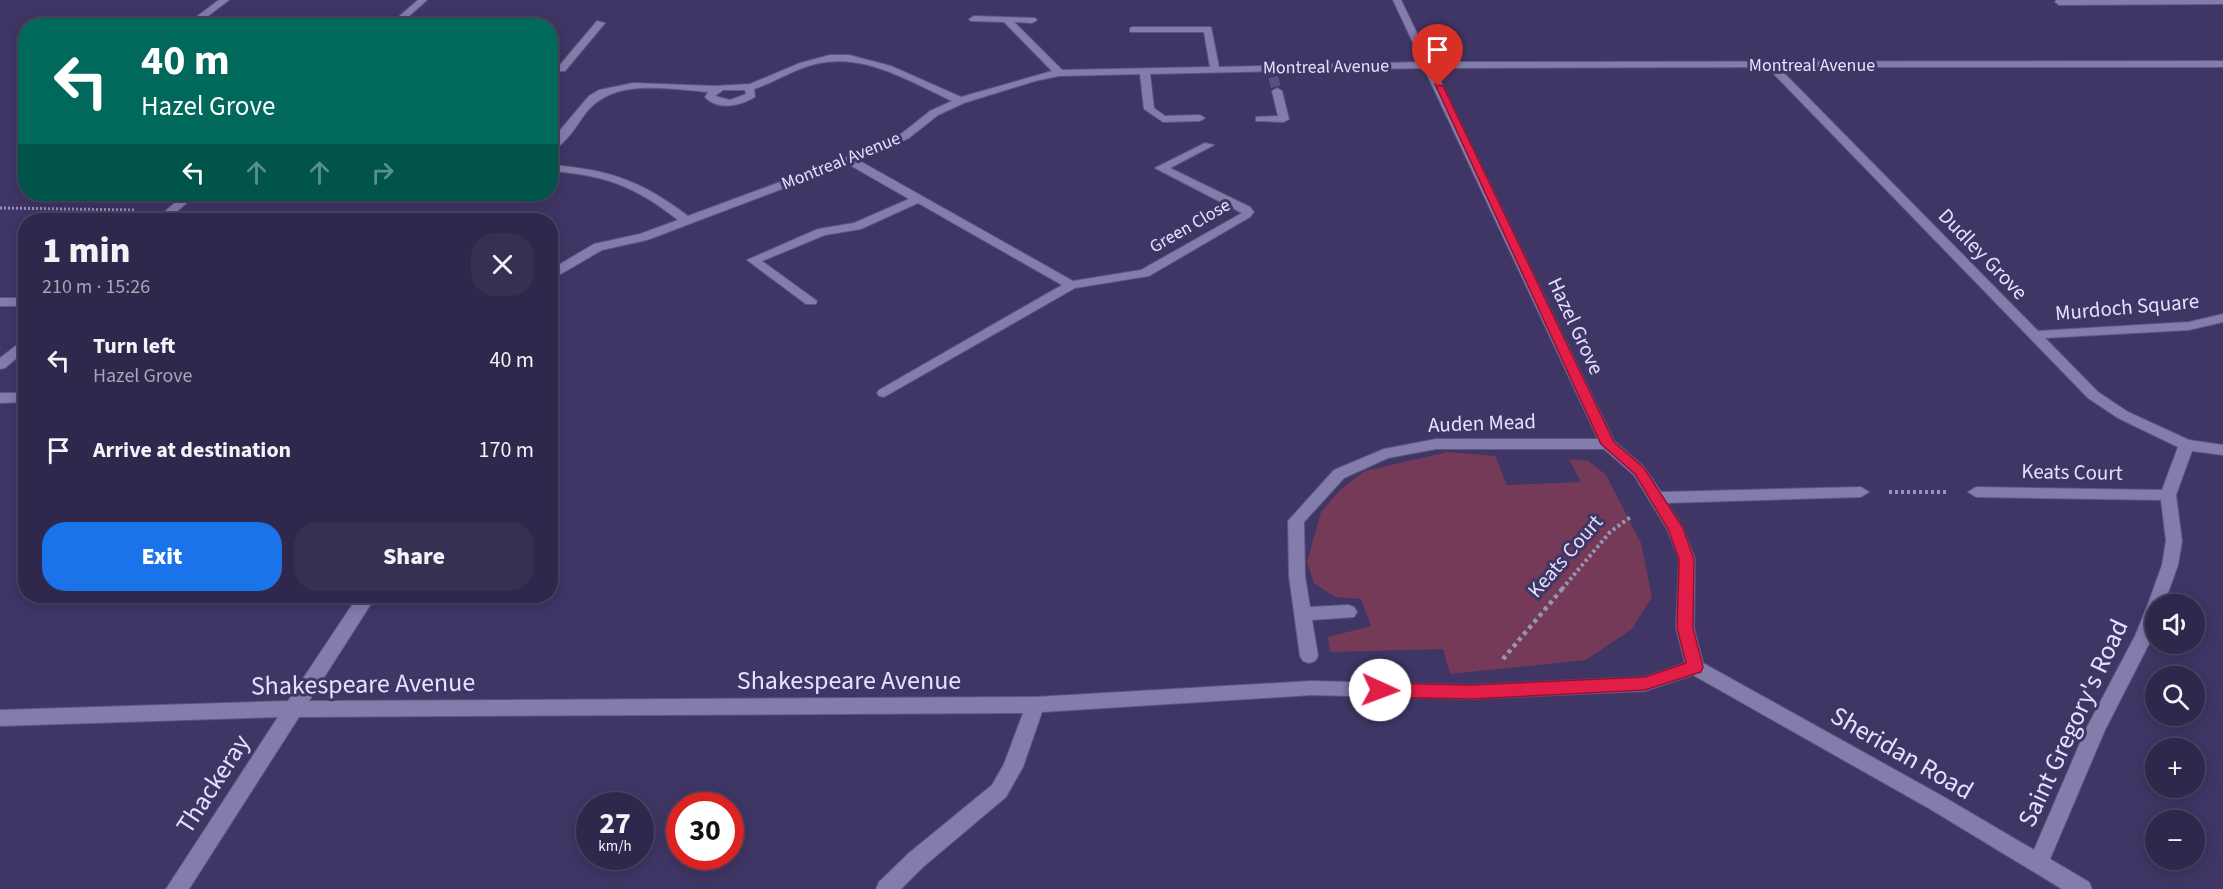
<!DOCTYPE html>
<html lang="en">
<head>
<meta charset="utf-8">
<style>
  :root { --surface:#2f284c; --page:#373053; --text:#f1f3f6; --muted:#a7a6b5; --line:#4a4464; --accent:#1a73e8 }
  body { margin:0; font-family:"Source Sans 3",sans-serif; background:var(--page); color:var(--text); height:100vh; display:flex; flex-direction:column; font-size:22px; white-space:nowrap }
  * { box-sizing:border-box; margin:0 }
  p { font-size:20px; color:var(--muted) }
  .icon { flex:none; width:33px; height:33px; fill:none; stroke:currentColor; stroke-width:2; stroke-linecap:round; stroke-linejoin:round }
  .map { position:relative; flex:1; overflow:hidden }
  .panel { position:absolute; left:18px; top:213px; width:540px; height:390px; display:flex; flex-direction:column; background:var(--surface); border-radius:24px; box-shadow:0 3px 15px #0003,0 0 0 2px var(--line) }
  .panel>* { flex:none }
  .hud { position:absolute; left:18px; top:18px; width:540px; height:183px; border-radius:24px; box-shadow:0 3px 15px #0003,0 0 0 2px var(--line); background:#00695c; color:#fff; overflow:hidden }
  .buttons { position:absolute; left:2145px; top:594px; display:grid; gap:12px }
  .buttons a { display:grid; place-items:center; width:60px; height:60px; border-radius:50%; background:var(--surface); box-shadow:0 3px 15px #0003,0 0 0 2px var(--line); font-size:30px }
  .speed { position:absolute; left:576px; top:792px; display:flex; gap:12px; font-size:30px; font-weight:700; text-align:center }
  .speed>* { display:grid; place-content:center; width:78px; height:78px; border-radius:50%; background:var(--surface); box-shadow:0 3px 15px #0003,0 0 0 2px var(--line); line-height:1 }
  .speed small { font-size:15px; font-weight:400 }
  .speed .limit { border:9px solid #d22; background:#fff; color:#111 }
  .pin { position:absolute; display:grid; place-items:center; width:51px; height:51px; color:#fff; margin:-62px -26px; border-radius:50% 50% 50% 0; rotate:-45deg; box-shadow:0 0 6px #0007 }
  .pin .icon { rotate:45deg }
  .me { position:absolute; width:66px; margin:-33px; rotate:92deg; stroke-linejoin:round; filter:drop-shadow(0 0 4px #0008) }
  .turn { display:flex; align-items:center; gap:21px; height:126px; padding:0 24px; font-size:27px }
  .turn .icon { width:78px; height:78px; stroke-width:2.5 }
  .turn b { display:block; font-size:42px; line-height:51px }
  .lanes { display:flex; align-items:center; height:57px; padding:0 24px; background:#0003; justify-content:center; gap:30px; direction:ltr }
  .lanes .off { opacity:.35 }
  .round { display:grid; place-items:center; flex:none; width:63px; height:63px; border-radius:24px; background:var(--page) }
  .headline { display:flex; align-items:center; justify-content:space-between; height:102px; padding:0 24px }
  h1 { font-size:36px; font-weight:800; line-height:45px }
  .cta { display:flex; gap:12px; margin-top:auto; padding:12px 24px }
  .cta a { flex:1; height:69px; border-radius:24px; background:var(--accent); color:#fff; font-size:24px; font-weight:800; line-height:69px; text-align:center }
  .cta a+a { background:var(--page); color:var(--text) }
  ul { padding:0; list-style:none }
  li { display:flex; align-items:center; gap:18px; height:90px; padding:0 24px }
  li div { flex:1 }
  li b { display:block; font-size:22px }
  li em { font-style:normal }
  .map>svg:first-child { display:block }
  .green { fill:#743a57 }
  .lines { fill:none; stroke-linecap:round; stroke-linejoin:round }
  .minor-tunnel { stroke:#58507c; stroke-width:10; stroke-dasharray:10 5; stroke-linecap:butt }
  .minor-casing { stroke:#5d5581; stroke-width:2 }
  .path-far2 { stroke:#9893b8; stroke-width:3; stroke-dasharray:2 2; stroke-linecap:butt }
  .path-far1 { stroke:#9893b8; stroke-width:4; stroke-dasharray:3 3; stroke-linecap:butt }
  .path { stroke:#9893b8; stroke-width:4.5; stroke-dasharray:4 4; stroke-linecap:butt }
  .minor { fill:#837dac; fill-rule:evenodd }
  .route { fill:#e11d48; stroke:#92132f; stroke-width:1.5 }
  .labels { text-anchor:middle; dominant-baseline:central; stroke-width:6; stroke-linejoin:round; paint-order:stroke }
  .far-street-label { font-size:18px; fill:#e4e1ff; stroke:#3f3665 }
  .street-label { font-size:21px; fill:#e4e1ff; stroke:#3f3665 }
  .near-street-label { font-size:26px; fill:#e4e1ff; stroke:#3f3665 }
</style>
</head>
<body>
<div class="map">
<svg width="2223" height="889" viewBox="0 0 2223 889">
  <rect width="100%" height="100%" fill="#3f3665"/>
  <path class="green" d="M 1448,452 L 1495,456 L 1507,485 L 1581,482 L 1569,459 L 1588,461 L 1606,475 L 1641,543 L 1652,597 L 1632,629 L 1586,660 L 1450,674 L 1443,649 L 1330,652 L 1328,637 L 1371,626 L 1361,599 L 1335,597 L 1314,583 L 1307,562 L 1321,512 L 1340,490 L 1365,471 Z"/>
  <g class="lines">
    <path class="minor-tunnel" d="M 1273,77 L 1277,91"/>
    <defs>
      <g id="minor">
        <path d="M 219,0 L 229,0 L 195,26 L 184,26 Z"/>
        <path d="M 418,0 L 427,0 L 398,26 L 388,26 Z"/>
        <path d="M 1393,0 L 1401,0 L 1431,62 L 2223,61 L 2223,67 L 1778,67 L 2038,331 L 2189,322 L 2223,314 L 2223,322 L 2189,330 L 2045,338 L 2098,392 L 2128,412 L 2189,440 L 2223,445 L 2223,455 L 2192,451 L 2176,495 L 2182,541 L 2178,565 L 2164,604 L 2156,604 L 2156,629 L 2153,636 L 2105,730 L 2050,859 L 2089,882 L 2092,889 L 2062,889 L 1930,809 L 1693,675 L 1645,691 L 1471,699 L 1312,695 L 1042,712 L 1023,767 L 1006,797 L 923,867 L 901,889 L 876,889 L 879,882 L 909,853 L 992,785 L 1004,764 L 1023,713 L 299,717 L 189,889 L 166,889 L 278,717 L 0,726 L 0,710 L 288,701 L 358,596 L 376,596 L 309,701 L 1035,697 L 1312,681 L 1471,685 L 1645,677 L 1685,663 L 1676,628 L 1679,559 L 1667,529 L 1634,475 L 1604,449 L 1436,449 L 1388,458 L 1344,478 L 1304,522 L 1305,576 L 1310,607 L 1348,605 L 1354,607 L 1357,612 L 1354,617 L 1312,620 L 1318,656 L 1315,661 L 1309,663 L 1303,661 L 1300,656 L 1289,576 L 1288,521 L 1334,470 L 1384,449 L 1436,439 L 1598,439 L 1424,68 L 1150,74 L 1154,108 L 1165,116 L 1200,115 L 1205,118 L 1200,121 L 1163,122 L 1144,109 L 1140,74 L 1059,76 L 1035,81 L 964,103 L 938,115 L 909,138 L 858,160 L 1073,281 L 1141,270 L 1242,213 L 1155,168 L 1205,143 L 1214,145 L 1170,168 L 1250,207 L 1254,212 L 1250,217 L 1149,276 L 1075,288 L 884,397 L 879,396 L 877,393 L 879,390 L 1062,285 L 918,203 L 861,229 L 825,235 L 762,261 L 817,301 L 816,304 L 806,304 L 747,260 L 818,229 L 854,223 L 909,199 L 848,164 L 647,240 L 602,250 L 559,275 L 554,286 L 550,287 L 550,270 L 594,244 L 640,234 L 678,220 C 635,186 605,175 550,171 L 550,165 C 608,169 642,181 688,216 L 845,158 L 901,134 L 930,111 L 952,101 C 909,81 864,52 815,64 C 794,69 775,82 754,89 L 755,97 C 740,106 718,111 705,97 L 708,92 C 667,89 613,77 585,114 C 576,126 566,145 550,151 L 550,142 L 589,96 L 599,90 L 633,83 L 715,86 L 750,84 L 800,63 L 830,55 L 849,55 L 891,66 L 961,97 L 1052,71 L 1004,22 L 971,21 L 969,19 L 974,16 L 1035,18 L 1037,20 L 1032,23 L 1014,22 L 1062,70 L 1210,67 L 1204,32 L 1130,32 L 1130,28 L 1133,27 L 1211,27 L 1219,67 L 1422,62 ZM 1767,67 L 2088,398 L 2118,418 L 2178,447 L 2162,490 L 1976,487 L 1968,492 L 1976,497 L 2161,500 L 2166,541 L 2162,565 L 2148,604 L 2135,636 L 2086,729 L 2034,850 L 1944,797 L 1703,663 L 1694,628 L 1695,559 L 1683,528 L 1667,503 L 1861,497 L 1869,492 L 1861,487 L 1661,492 L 1644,467 L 1614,441 L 1434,68 ZM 723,90 L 745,90 L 746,94 L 730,100 L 715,96 Z"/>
        <path d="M 2056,0 L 2223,0 L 2223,4 L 2059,5 L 2055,2 Z"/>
        <path d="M 597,21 L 605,23 L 565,71 L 550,72 L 550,66 L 559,66 Z"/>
        <path d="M 1277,88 L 1282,91 L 1289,119 L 1284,122 L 1256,121 L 1256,117 L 1278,116 L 1272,91 Z"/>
        <path d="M 185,194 L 197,194 L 167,220 L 155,220 Z"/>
        <rect x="0" y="298" width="26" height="8"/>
        <path d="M 26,338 L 26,350 L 5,368 L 0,369 L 0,358 Z"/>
        <path d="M 0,393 L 26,393 L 26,402 L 0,403 Z"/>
      </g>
    </defs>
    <use href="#minor" class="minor-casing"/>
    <path class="path-far2" d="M 0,208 L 136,210"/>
    <g class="path-far1">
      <path d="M 1889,492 L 1948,492"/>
      <path d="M 1562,589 L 1610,532 L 1632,516"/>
    </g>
    <path class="path" d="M 1503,659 L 1563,588"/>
    <use href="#minor" class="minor"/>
  </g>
  <path class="route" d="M 1435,84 L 1443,86 L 1614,442 L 1644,468 L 1683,528 L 1694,559 L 1693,628 L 1703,667 L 1701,672 L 1645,690 L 1471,699 L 1380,697 L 1374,695 L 1371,690 L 1374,685 L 1380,683 L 1471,685 L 1645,677 L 1686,663 L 1677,628 L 1679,559 L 1668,529 L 1635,474 L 1601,444 Z"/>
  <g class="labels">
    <g class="far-street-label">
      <text x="1812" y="65">Montreal Avenue</text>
      <text transform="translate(1326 67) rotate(-1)">Montreal Avenue</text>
      <text transform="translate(841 161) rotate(-22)">Montreal Avenue</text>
      <text transform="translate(1190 226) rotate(-30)">Green Close</text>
    </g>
    <g class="street-label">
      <text transform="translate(1983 254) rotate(46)">Dudley Grove</text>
      <text transform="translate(2127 307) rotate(-5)">Murdoch Square</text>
      <text transform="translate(1576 326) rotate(65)">Hazel Grove</text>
      <text transform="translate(1482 423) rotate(-2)">Auden Mead</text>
      <text transform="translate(2072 472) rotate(1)">Keats Court</text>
      <text transform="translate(1565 556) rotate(-49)">Keats Court</text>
    </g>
    <g class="near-street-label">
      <text x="849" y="680">Shakespeare Avenue</text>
      <text transform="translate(363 684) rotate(-1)">Shakespeare Avenue</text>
      <text transform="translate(2073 723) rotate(-65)">Saint Gregory's Road</text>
      <text transform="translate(1902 753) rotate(30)">Sheridan Road</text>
      <text transform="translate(213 784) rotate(-57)">Thackeray</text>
    </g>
  </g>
</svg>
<div class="buttons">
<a><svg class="icon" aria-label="sound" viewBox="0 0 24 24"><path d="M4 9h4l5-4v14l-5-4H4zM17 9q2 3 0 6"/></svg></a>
<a><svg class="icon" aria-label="search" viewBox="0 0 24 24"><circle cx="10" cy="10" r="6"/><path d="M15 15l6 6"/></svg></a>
<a>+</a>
<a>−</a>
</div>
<div class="speed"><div>27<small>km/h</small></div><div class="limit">30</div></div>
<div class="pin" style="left:1438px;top:86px;background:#d93025"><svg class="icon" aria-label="arrive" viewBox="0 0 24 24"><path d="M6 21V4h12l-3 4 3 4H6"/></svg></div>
<svg class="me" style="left:1380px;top:690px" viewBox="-20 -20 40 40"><circle r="19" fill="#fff"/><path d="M0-13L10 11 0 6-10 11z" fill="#e11d48"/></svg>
<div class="hud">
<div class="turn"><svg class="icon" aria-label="left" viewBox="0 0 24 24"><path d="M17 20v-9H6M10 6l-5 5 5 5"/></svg><div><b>40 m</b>Hazel Grove</div></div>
<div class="lanes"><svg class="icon" aria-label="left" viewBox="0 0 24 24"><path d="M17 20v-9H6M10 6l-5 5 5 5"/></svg><svg class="icon off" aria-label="ahead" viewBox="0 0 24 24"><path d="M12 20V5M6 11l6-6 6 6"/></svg><svg class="icon off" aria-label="ahead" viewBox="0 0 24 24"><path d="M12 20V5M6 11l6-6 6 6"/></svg><svg class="icon off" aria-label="right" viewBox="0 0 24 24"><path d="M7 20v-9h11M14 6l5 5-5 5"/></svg></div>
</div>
<section class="panel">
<div class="headline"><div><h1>1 min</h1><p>210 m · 15:26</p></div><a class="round"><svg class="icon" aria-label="close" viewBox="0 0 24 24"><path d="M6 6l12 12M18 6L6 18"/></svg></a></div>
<ul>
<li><svg class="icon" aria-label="left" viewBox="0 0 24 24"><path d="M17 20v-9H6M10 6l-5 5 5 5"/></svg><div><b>Turn left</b><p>Hazel Grove</p></div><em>40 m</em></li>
<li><svg class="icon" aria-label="arrive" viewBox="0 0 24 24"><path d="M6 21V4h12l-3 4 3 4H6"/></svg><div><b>Arrive at destination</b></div><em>170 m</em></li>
</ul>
<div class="cta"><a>Exit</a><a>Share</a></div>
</section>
</div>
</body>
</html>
